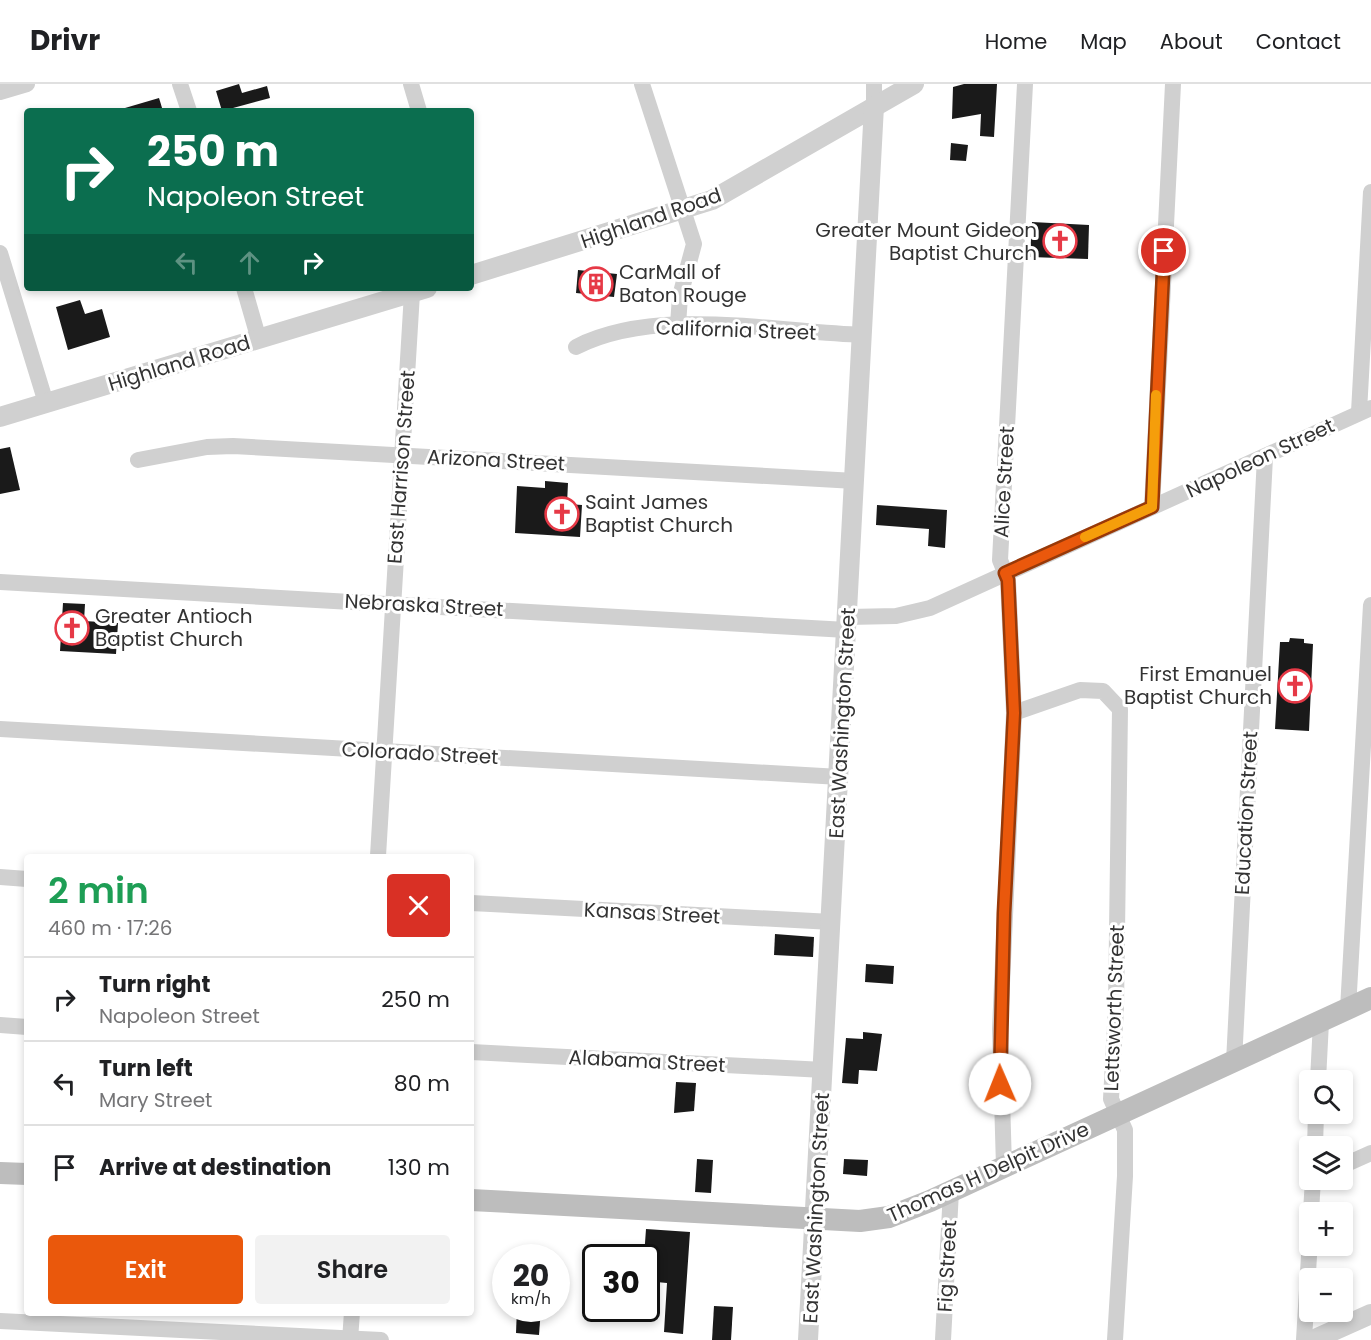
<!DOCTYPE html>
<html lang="en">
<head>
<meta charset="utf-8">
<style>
  :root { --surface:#fff; --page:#f2f2f2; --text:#202124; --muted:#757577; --line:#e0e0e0; --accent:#ea580c }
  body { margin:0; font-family:Poppins,sans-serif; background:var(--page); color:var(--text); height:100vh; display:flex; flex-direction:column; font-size:22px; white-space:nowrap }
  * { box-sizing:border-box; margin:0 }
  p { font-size:20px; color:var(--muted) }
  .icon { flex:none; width:33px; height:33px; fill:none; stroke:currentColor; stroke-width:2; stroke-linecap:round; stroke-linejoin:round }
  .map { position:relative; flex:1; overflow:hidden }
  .sheet { position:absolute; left:24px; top:770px; width:450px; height:462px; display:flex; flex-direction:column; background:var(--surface); border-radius:6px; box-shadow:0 3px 9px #0003 }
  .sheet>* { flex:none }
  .banner { position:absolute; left:24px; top:24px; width:450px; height:183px; border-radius:6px; box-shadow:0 3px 9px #0003; background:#0b6e4f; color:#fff; overflow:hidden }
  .controls { position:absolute; left:1299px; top:986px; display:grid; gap:12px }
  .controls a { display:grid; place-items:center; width:54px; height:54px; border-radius:6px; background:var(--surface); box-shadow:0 3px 9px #0003; font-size:30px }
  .speed { position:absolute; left:492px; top:1160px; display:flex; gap:12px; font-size:30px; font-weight:700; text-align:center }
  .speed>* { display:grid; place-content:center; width:78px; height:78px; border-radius:50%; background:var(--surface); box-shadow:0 3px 9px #0003; line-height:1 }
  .speed small { font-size:15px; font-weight:400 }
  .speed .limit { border:3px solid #111; border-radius:9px; background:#fff; color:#111 }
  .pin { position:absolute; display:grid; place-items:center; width:51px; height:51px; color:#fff; margin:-26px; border:3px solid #fff; border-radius:50%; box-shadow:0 2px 6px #0007 }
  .me { position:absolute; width:66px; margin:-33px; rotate:359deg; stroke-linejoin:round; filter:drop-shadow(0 0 4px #0008) }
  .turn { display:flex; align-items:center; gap:21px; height:126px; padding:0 24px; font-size:27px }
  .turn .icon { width:78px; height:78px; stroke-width:2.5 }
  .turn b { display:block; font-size:42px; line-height:51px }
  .lanes { display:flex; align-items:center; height:57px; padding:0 24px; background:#0003; justify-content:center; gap:30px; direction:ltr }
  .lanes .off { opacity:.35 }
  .round { display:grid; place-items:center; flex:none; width:63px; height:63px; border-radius:6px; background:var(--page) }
  .headline { display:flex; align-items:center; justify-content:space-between; height:102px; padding:0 24px }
  h1 { font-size:36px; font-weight:600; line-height:45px; color:#1e9e55 }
  .button { display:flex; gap:12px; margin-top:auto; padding:12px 24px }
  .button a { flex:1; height:69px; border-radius:6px; background:var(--accent); color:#fff; font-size:24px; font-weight:600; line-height:69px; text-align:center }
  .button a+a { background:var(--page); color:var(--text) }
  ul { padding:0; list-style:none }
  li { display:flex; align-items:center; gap:18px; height:84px; padding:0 24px; border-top:2px solid var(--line) }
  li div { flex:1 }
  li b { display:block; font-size:22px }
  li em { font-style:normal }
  header { display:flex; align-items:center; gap:36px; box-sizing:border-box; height:84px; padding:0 30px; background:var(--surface); border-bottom:2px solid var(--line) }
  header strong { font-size:28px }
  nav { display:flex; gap:33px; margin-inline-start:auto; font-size:21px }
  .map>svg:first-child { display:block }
  .building { fill:#1a1a1a }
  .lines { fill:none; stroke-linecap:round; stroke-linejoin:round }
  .minor { stroke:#d0d0d0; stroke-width:16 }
  .tertiary { stroke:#d0d0d0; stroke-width:20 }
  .secondary { stroke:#bdbdbd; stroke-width:22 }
  .route-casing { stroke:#983908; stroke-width:15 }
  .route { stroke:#ea580c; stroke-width:10 }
  .slow { stroke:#f59e0b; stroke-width:10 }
  .labels { text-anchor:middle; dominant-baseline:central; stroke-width:6; stroke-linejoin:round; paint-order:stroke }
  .street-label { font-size:20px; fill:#333; stroke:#fff }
  .poi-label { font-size:20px; fill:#333; stroke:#fff; text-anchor:start }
</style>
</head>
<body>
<header>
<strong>Drivr</strong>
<nav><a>Home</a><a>Map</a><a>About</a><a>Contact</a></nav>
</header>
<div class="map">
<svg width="1371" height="1256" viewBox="0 0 1371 1256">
  <rect width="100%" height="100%" fill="#fff"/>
  <g class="building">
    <path d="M 239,0 L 242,9 L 267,2 L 270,14 L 222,27 L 216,7 Z"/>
    <path d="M 964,0 L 997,0 L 994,53 L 980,52 L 981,30 L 952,35 L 953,3 Z"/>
    <path d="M 159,14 L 163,27 L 125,27 L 125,24 Z"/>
    <path d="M 951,59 L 968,61 L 966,77 L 950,76 Z"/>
    <path d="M 1032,138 L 1089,141 L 1088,175 L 1030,173 Z"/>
    <path d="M 578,186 L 617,190 L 614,213 L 576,209 Z"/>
    <path d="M 80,216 L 85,230 L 102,225 L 110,253 L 68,266 L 56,223 Z"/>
    <path d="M 10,363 L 20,406 L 0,410 L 0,365 Z"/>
    <path d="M 545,397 L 568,399 L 567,420 L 582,421 L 580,453 L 515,449 L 517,402 L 545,404 Z"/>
    <path d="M 877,421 L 947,426 L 945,464 L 928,462 L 929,445 L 876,441 Z"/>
    <path d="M 63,519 L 85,520 L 84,537 L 118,539 L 116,570 L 60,567 Z"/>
    <path d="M 1290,554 L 1304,555 L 1304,559 L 1313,560 L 1309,647 L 1275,645 L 1280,558 L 1289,558 Z"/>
    <path d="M 775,850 L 814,853 L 813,873 L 774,871 Z"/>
    <path d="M 866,880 L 894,882 L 893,900 L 865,898 Z"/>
    <path d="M 863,948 L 882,950 L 877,987 L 859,986 L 858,1000 L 842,999 L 846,954 L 863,955 Z"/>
    <path d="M 676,998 L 696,999 L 694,1027 L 674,1029 Z"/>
    <path d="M 697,1075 L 713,1076 L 711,1109 L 695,1108 Z"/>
    <path d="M 844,1075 L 868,1076 L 867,1092 L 843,1090 Z"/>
    <path d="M 646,1145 L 690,1148 L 683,1250 L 664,1248 L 667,1199 L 646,1197 L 646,1173 L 644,1173 Z"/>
    <path d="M 714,1222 L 733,1223 L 731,1256 L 712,1256 Z"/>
    <path d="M 517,1224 L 541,1224 L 539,1251 L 516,1249 Z"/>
  </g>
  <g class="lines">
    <g class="minor">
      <path d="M 180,0 L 189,27"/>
      <path d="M 411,0 L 419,27"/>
      <path d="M 642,0 L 694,160 L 680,212 L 678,241"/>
      <path d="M 874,0 L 874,22"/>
      <path d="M 0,8 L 27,0"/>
      <path d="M 0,169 L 46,319"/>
      <path d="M 244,204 L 259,256"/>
      <path d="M 576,263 C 656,222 775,248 863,251"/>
      <path d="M 1359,328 L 1371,108"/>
      <path d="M 138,376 L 207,363 L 233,362 L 855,397"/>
      <path d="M 1152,423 L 1173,0"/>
      <path d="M 0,498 L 847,546"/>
      <path d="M 848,533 L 896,532 L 930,524 L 1371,324"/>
      <path d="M 1014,629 L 1080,606 L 1103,607 L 1120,625 L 1116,923 L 1111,1015 L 1125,1046 L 1125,1092 L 1115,1256"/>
      <path d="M 0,645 L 840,693"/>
      <path d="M 378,772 L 412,209"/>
      <path d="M 0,793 L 27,795"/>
      <path d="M 471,819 L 832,838"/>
      <path d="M 1348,925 L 1371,521"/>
      <path d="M 0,941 L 27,943"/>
      <path d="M 471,968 L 824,986"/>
      <path d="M 1234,978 L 1265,373"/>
      <path d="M 1318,996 L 1321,938"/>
      <path d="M 1315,1062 L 1316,1029"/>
      <path d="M 1342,1082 L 1371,1069"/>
      <path d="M 1004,1083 L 1000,945 L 1014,629 L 1008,496 L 1000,476 L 1025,0"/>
      <path d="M 1311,1128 L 1313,1095"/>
      <path d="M 0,1237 L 381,1256"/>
      <path d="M 350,1256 L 352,1228"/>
      <path d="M 943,1256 L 951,1107"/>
      <path d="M 1304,1256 L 1310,1155"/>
    </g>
    <g class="tertiary">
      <path d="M 471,191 L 712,116 L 914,0"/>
      <path d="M 0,333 L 427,204"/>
      <path d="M 808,1256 L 874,22"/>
      <path d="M 1313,1256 L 1371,1230"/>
    </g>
    <g class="secondary">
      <path d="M 0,1089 L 27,1090"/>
      <path d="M 471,1116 L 860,1137 L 889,1133 L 930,1117 L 1371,914"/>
    </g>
  </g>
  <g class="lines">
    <defs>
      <path id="route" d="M 1000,1000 L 1004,829 L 1014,629 L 1008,496 L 1005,489 L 1152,423 L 1164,167"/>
    </defs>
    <use href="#route" class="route-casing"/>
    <use href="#route" class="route"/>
    <path class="slow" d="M 1085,453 L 1152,423 L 1156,311"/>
  </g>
  <defs>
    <symbol id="church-ring" viewBox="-11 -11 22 22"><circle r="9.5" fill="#fff" stroke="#e63946" stroke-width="1.5"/><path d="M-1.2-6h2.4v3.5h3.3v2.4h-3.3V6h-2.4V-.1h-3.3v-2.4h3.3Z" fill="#e63946"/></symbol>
    <symbol id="building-ring" viewBox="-11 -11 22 22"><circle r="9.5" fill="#fff" stroke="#e63946" stroke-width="1.5"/><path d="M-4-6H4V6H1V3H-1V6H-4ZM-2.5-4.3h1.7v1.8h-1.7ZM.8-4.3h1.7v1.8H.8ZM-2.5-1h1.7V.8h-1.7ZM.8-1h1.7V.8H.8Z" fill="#e63946"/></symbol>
  </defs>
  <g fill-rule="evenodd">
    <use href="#church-ring" x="1041" y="138" width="38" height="38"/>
    <use href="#building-ring" x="577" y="181" width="38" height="38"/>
    <use href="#church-ring" x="543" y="411" width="38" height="38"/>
    <use href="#church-ring" x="53" y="525" width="38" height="38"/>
    <use href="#church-ring" x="1276" y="583" width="38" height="38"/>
  </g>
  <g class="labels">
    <g class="street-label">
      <text transform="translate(651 134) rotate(-19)">Highland Road</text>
      <text transform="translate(736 246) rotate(2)">California Street</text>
      <text transform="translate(179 279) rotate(-17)">Highland Road</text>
      <text transform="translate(1260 374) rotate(-25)">Napoleon Street</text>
      <text transform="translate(496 376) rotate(3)">Arizona Street</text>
      <text transform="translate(401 383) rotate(-86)">East Harrison Street</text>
      <text transform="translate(1004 398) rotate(-87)">Alice Street</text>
      <text transform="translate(424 521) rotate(3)">Nebraska Street</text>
      <text transform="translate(842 639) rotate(-87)">East Washington Street</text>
      <text transform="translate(420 669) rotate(3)">Colorado Street</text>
      <text transform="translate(1246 729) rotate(-87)">Education Street</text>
      <text transform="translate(652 829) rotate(3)">Kansas Street</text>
      <text transform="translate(1114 924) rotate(-88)">Lettsworth Street</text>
      <text transform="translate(647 977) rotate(3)">Alabama Street</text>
      <text transform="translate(988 1088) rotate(-24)">Thomas H Delpit Drive</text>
      <text transform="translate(816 1124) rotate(-87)">East Washington Street</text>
      <text transform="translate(947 1182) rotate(-87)">Fig Street</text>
    </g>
    <g class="poi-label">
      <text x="1037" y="146" text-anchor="end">Greater Mount Gideon<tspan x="1037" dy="23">Baptist Church</tspan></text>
      <text x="619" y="188">CarMall of<tspan x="619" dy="23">Baton Rouge</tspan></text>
      <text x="585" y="418">Saint James<tspan x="585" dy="23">Baptist Church</tspan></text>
      <text x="95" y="532">Greater Antioch<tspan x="95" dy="23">Baptist Church</tspan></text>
      <text x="1272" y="590" text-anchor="end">First Emanuel<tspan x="1272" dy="23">Baptist Church</tspan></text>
    </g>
  </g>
</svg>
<div class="controls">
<a><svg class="icon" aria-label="search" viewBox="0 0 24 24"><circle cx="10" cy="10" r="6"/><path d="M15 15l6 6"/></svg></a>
<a><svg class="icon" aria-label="layers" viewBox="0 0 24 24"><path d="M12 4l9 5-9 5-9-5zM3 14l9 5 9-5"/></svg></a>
<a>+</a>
<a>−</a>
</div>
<div class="speed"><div>20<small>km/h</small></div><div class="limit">30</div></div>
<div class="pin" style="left:1164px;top:167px;background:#d93025"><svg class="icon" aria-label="arrive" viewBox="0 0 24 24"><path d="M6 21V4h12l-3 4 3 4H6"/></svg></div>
<svg class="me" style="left:1000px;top:1000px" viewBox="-20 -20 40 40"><circle r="19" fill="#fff"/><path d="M0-13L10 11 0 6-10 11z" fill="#ea580c"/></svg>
<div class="banner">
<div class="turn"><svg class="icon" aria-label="right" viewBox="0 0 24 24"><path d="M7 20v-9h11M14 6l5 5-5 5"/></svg><div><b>250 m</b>Napoleon Street</div></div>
<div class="lanes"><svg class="icon off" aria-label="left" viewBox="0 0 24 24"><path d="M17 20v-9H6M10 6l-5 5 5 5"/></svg><svg class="icon off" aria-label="ahead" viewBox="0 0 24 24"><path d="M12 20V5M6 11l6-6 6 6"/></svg><svg class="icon" aria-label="right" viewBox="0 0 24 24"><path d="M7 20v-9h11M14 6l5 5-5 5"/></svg></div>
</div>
<section class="sheet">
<div class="headline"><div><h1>2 min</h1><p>460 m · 17:26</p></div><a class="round" style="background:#d93025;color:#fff"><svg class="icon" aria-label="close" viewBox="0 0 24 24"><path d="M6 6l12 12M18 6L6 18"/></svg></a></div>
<ul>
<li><svg class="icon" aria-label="right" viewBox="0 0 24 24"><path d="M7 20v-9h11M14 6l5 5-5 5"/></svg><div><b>Turn right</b><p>Napoleon Street</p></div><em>250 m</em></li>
<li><svg class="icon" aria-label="left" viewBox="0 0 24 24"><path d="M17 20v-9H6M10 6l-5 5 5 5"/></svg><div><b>Turn left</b><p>Mary Street</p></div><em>80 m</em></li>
<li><svg class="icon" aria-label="arrive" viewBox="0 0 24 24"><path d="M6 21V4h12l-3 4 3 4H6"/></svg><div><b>Arrive at destination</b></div><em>130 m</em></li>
</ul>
<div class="button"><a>Exit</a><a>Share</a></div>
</section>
</div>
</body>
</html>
